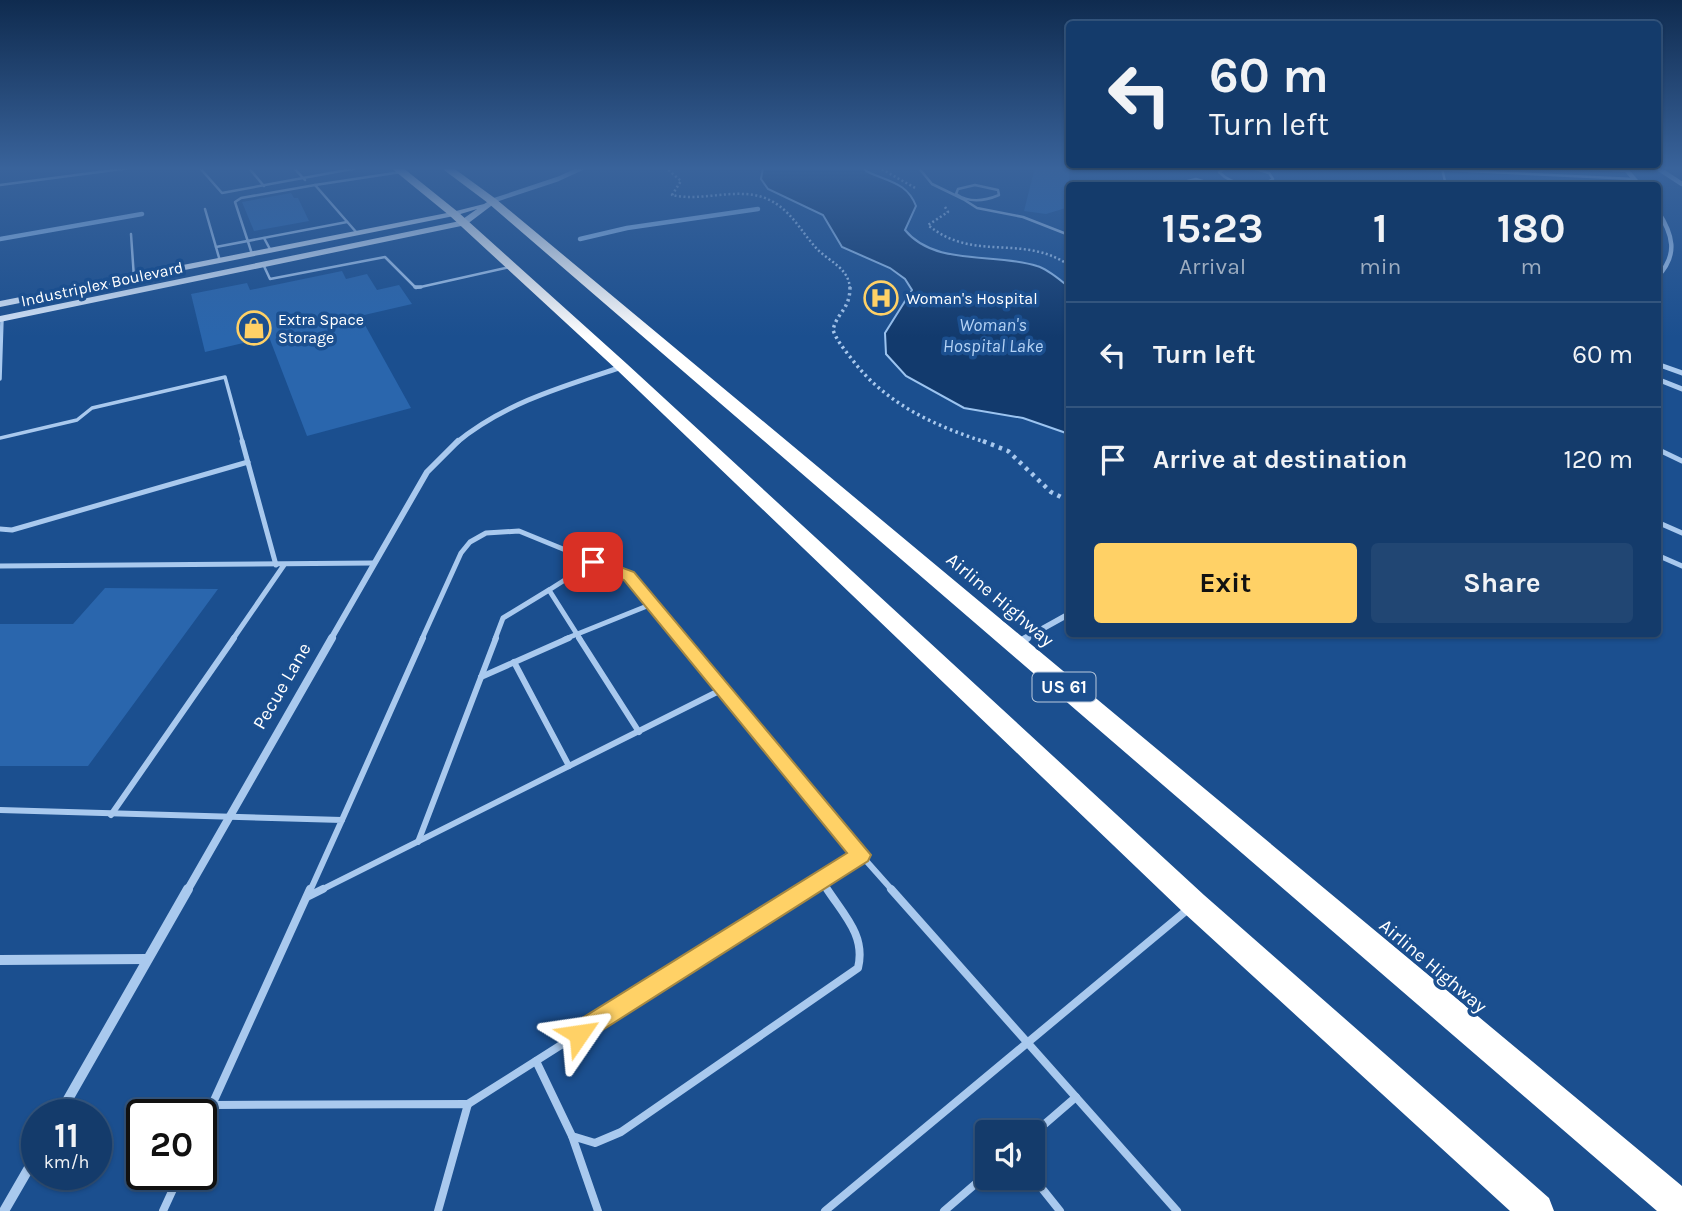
<!DOCTYPE html>
<html lang="en">
<head>
<meta charset="utf-8">
<style>
  :root { --surface:#143b6b; --page:#214673; --text:#f1f3f6; --muted:#9dadc1; --line:#33557e; --accent:#ffd166 }
  body { margin:0; font-family:Karla,sans-serif; background:var(--page); color:var(--text); height:100vh; display:flex; flex-direction:column; font-size:26px; white-space:nowrap }
  * { box-sizing:border-box; margin:0 }
  p { font-size:23px; color:var(--muted) }
  .icon { flex:none; width:38px; height:38px; fill:none; stroke:currentColor; stroke-width:2; stroke-linecap:round; stroke-linejoin:round }
  .map { position:relative; flex:1; overflow:hidden }
  .drawer { position:absolute; left:1066px; top:182px; width:595px; height:455px; display:flex; flex-direction:column; background:var(--surface); border-radius:7px; box-shadow:0 2px 5px #0004,0 0 0 2px var(--line) }
  .drawer>* { flex:none }
  .top-card { position:absolute; left:1066px; top:21px; width:595px; height:147px; border-radius:7px; box-shadow:0 2px 5px #0004,0 0 0 2px var(--line); background:#143b6b; color:var(--text); overflow:hidden }
  .fabs { position:absolute; left:975px; top:1120px; display:grid; gap:14px }
  .fabs a { display:grid; place-items:center; width:70px; height:70px; border-radius:7px; background:var(--surface); box-shadow:0 2px 5px #0004,0 0 0 2px var(--line); font-size:35px }
  .speed { position:absolute; left:21px; top:1099px; display:flex; gap:14px; font-size:35px; font-weight:700; text-align:center }
  .speed>* { display:grid; place-content:center; width:91px; height:91px; border-radius:50%; background:var(--surface); box-shadow:0 2px 5px #0004,0 0 0 2px var(--line); line-height:1 }
  .speed small { font-size:18px; font-weight:400 }
  .speed .limit { border:4px solid #111; border-radius:10px; background:#fff; color:#111 }
  .pin { position:absolute; display:grid; place-items:center; width:60px; height:60px; color:#fff; margin:-30px; border-radius:14px; box-shadow:0 4px 10px #0006 }
  .me { position:absolute; width:77px; margin:-38px; rotate:58deg; stroke-linejoin:round; filter:drop-shadow(0 0 5px #0008) }
  .turn { display:flex; align-items:center; gap:24px; height:147px; padding:0 28px; font-size:32px }
  .turn .icon { width:91px; height:91px; stroke-width:2.5 }
  .turn b { display:block; font-size:49px; line-height:60px }
  .eta { display:flex; justify-content:space-evenly; align-items:center; height:119px; text-align:center }
  .eta b { font-size:42px; font-weight:700; line-height:49px }
  .primary-button { display:flex; gap:14px; margin-top:auto; padding:14px 28px }
  .primary-button a { flex:1; height:80px; border-radius:7px; background:var(--accent); color:#111; font-size:28px; font-weight:700; line-height:80px; text-align:center }
  .primary-button a+a { background:var(--page); color:var(--text) }
  ul { padding:0; list-style:none }
  li { display:flex; align-items:center; gap:21px; height:105px; padding:0 28px; border-top:2px solid var(--line) }
  li div { flex:1 }
  li b { display:block; font-size:26px }
  li em { font-style:normal }
  .map>svg:first-child { display:block }
  .water { fill:#123a6d; stroke:#9cc4f0; stroke-width:2 }
  .lines { fill:none; stroke-linecap:round; stroke-linejoin:round }
  .stream { stroke:#9cc4f0; stroke-width:4.5 }
  .building { fill:#2a66ad }
  .path-far2 { stroke:#a9c9ee; stroke-width:2.5; stroke-dasharray:2 2.5; stroke-linecap:butt }
  .path-far1 { stroke:#a9c9ee; stroke-width:3.5; stroke-dasharray:2.5 3.5; stroke-linecap:butt }
  .path { stroke:#a9c9ee; stroke-width:4.5; stroke-dasharray:3.5 5; stroke-linecap:butt }
  .lane-far4 { stroke:#a9c9ee; stroke-width:2.5 }
  .lane-far3 { stroke:#a9c9ee; stroke-width:3.5 }
  .lane-far2 { stroke:#a9c9ee; stroke-width:5 }
  .lane-far1 { stroke:#a9c9ee; stroke-width:6 }
  .lane { stroke:#a9c9ee; stroke-width:8 }
  .street-far4 { stroke:#a9c9ee; stroke-width:4.5 }
  .street-far3 { stroke:#a9c9ee; stroke-width:5 }
  .street-far2 { stroke:#a9c9ee; stroke-width:6 }
  .street-far1 { stroke:#a9c9ee; stroke-width:8 }
  .street { stroke:#a9c9ee; stroke-width:10 }
  .secondary { fill:#d6e6fa; fill-rule:evenodd }
  .highway { fill:#fff; fill-rule:evenodd }
  .route { fill:#ffd166; stroke:#a68842; stroke-width:2 }
  .labels { text-anchor:middle; dominant-baseline:central; stroke-width:7; stroke-linejoin:round; paint-order:stroke }
  .far-street-label { font-size:16px; fill:#fff; stroke:#1b4f8f }
  .far-poi-label { font-size:16px; fill:#fff; stroke:#1b4f8f; text-anchor:start }
  .far-water-label { font-size:18px; font-style:italic; fill:#b5d3f5; stroke:#1b4f8f }
  .shield { fill:#1b4f8f; stroke:#bbcadd; stroke-width:2 }
  .shield-label { font-size:18px; font-weight:bold; fill:#fff }
  .street-label { font-size:19px; fill:#fff; stroke:#1b4f8f }
</style>
</head>
<body>
<div class="map">
<svg width="1682" height="1211" viewBox="0 0 1682 1211">
  <rect width="100%" height="100%" fill="#1b4f8f"/>
  <path class="water" d="M 763,167 L 863,167 L 866,171 C 888,182 907,182 916,206 L 905,230 C 935,267 996,252 1037,266 C 1048,269 1060,280 1069,287 L 1069,434 L 1023,418 L 964,408 L 906,376 L 886,354 L 885,333 L 912,290 L 905,279 L 890,268 L 842,247 L 823,215 L 768,189 L 761,179 Z"/>
  <g class="lines">
    <g class="stream">
      <path d="M 1656,167 L 1682,184"/>
      <path d="M 0,239 L 142,214"/>
      <path d="M 580,239 L 627,228 L 758,209"/>
    </g>
  </g>
  <g class="building">
    <path d="M 1035,167 L 1069,167 L 1069,207 L 1046,214 L 1024,211 Z"/>
    <path d="M 291,193 L 294,198 L 298,198 L 309,221 L 254,231 L 242,202 Z"/>
    <path d="M 342,271 L 346,279 L 367,274 L 377,290 L 399,285 L 412,304 L 360,316 L 411,408 L 307,436 L 269,337 L 205,352 L 191,294 L 247,283 L 250,290 Z"/>
    <path d="M 105,588 L 218,589 L 88,766 L 0,766 L 0,624 L 73,624 Z"/>
  </g>
  <g class="lines">
    <g class="path-far2">
      <path d="M 665,167 L 681,181 L 672,195 C 707,203 746,182 778,205 C 794,216 804,235 817,249 C 830,262 849,268 850,289"/>
      <path d="M 878,167 L 917,189"/>
      <path d="M 945,207 L 948,212 L 928,225 C 974,263 1021,233 1069,265"/>
    </g>
    <path class="path-far1" d="M 850,287 C 850,310 837,312 833,330 C 837,341 844,349 851,358 C 885,404 935,426 988,443"/>
    <path class="path" d="M 983,441 L 1008,451 L 1051,492 L 1069,501"/>
    <g class="lane-far4">
      <path d="M 199,167 L 222,193 L 363,167"/>
      <path d="M 248,167 L 264,186"/>
      <path d="M 293,167 L 305,180"/>
      <path d="M 918,167 L 932,184 L 963,199"/>
      <path d="M 1228,167 L 1219,172 C 1233,186 1256,189 1273,179 L 1269,173 L 1249,167"/>
      <path d="M 1385,167 L 1634,179"/>
      <path d="M 1554,167 L 1627,171"/>
      <path d="M 1442,168 L 1446,186"/>
      <path d="M 0,185 L 137,167"/>
      <path d="M 975,185 L 998,190 L 999,195 C 985,201 969,203 956,194 L 958,189 Z"/>
      <path d="M 1167,186 L 1196,179 L 1219,186"/>
      <path d="M 963,199 L 977,208 L 1023,217 L 1069,235"/>
      <path d="M 205,209 L 220,261"/>
      <path d="M 357,233 L 315,185 L 401,172"/>
      <path d="M 131,234 L 134,278"/>
      <path d="M 264,238 L 271,251"/>
      <path d="M 216,247 L 347,222"/>
      <path d="M 252,254 L 235,202 L 241,198 L 315,185"/>
      <path d="M 263,264 L 270,279 L 385,257 L 416,288 L 510,267"/>
    </g>
    <g class="lane-far3">
      <path d="M 415,287 L 421,287"/>
      <path d="M 0,379 L 2,319"/>
      <path d="M 0,438 L 77,420 L 92,408 L 225,377 L 243,443"/>
    </g>
    <g class="lane-far2">
      <path d="M 242,441 L 276,565"/>
      <path d="M 1657,449 L 1682,461"/>
      <path d="M 1657,522 L 1682,533"/>
      <path d="M 0,529 L 12,530 L 248,462"/>
      <path d="M 1657,555 L 1682,566"/>
      <path d="M 0,566 L 373,563"/>
      <path d="M 233,639 L 284,565"/>
      <path d="M 422,639 L 461,553 L 470,542 L 486,533 L 519,531 L 629,576 L 682,639"/>
      <path d="M 495,639 L 503,618 L 549,590"/>
      <path d="M 565,639 L 652,604"/>
      <path d="M 580,639 L 549,590 L 593,562"/>
    </g>
    <g class="lane-far1">
      <path d="M 579,638 L 639,732"/>
      <path d="M 680,638 L 861,855 L 805,891"/>
      <path d="M 514,662 L 569,766"/>
      <path d="M 481,677 L 569,638"/>
      <path d="M 0,810 L 342,820 L 310,891"/>
      <path d="M 111,815 L 234,638"/>
      <path d="M 342,820 L 423,638"/>
      <path d="M 418,842 L 496,638"/>
      <path d="M 861,855 L 893,891"/>
      <path d="M 821,880 L 828,891"/>
      <path d="M 319,891 L 723,689"/>
    </g>
    <g class="lane">
      <path d="M 891,889 L 1177,1211"/>
      <path d="M 307,897 L 323,889"/>
      <path d="M 536,1061 L 572,1136 L 595,1143 L 621,1132 L 858,968 C 866,936 844,915 827,889"/>
      <path d="M 468,1104 L 807,889"/>
      <path d="M 212,1105 L 468,1104 L 438,1211"/>
      <path d="M 201,1129 L 310,889"/>
      <path d="M 1032,1135 L 1076,1097"/>
      <path d="M 572,1136 L 598,1211"/>
      <path d="M 1032,1176 L 1060,1211"/>
      <path d="M 163,1211 L 180,1174"/>
      <path d="M 825,1211 L 1187,910"/>
      <path d="M 944,1211 L 987,1174"/>
    </g>
    <g class="street-far4">
      <path d="M 1624,167 L 1640,186"/>
      <path d="M 492,201 L 558,179 L 584,167"/>
      <path d="M 1657,210 C 1673,234 1679,255 1657,277"/>
    </g>
    <g class="street-far3">
      <path d="M 1657,364 L 1682,373"/>
      <path d="M 1657,379 L 1682,389"/>
      <path d="M 456,443 C 504,403 564,386 622,367"/>
    </g>
    <g class="street-far2">
      <path d="M 331,639 L 427,472 L 458,441"/>
      <path d="M 1024,639 L 1069,614"/>
    </g>
    <g class="street-far1">
      <path d="M 1018,643 L 1027,638"/>
      <path d="M 187,891 L 332,638"/>
    </g>
    <g class="street">
      <path d="M 0,960 L 147,959"/>
      <path d="M 59,1115 L 188,889"/>
      <path d="M 4,1211 L 37,1154"/>
    </g>
    <path class="secondary" d="M 492,199 L 495,199 L 495,203 L 466,225 L 0,322 L 0,316 L 460,221 L 477,209 L 454,216 L 0,307 L 0,301 L 452,212 L 484,204 Z"/>
    <g class="highway">
      <path d="M 390,167 L 402,167 L 458,212 L 627,364 L 1204,895 L 1549,1198 L 1554,1211 L 1510,1211 L 1184,913 L 617,370 L 450,216 Z"/>
      <path d="M 440,167 L 452,167 L 496,199 L 1682,1186 L 1682,1211 L 1657,1211 L 488,203 Z"/>
    </g>
  </g>
  <linearGradient id="sky" x2="0" y2="1"><stop stop-color="#0f2b4f"/><stop offset="0.5" stop-color="#39639b"/><stop offset="1" stop-color="#39639b" stop-opacity="0"/></linearGradient>
  <rect width="1682" height="337" fill="url(#sky)"/>
  <path class="route" d="M 593,557 L 634,572 L 871,855 L 868,861 L 579,1045 L 571,1042 L 568,1034 L 571,1025 L 847,853 L 624,580 L 588,565 L 586,562 L 588,558 Z"/>
  <defs>
    <symbol id="hospital-ring" viewBox="-11 -11 22 22"><circle r="9.5" fill="#1b4f8f" stroke="#ffd166" stroke-width="1.5"/><path d="M-5-5h3v3.5h4V-5h3V5h-3V1.5h-4V5h-3Z" fill="#ffd166"/></symbol>
    <symbol id="shop-ring" viewBox="-11 -11 22 22"><circle r="9.5" fill="#1b4f8f" stroke="#ffd166" stroke-width="1.5"/><path d="M-5-2.5h2.3a2.7 3.5 0 0 1 5.4 0H5L5.5 6h-11ZM-1.5-2.5h3a1.5 2.3 0 0 0-3 0Z" fill="#ffd166"/></symbol>
  </defs>
  <g fill-rule="evenodd">
    <use href="#hospital-ring" x="862" y="279" width="38" height="38"/>
    <use href="#shop-ring" x="235" y="309" width="38" height="38"/>
  </g>
  <g class="labels">
    <g class="far-street-label">
      <text transform="translate(102 284) rotate(-12)">Industriplex Boulevard</text>
    </g>
    <g class="far-poi-label">
      <text x="906" y="298">Woman's Hospital</text>
      <text x="278" y="319">Extra Space<tspan x="278" dy="18">Storage</tspan></text>
    </g>
    <g class="far-water-label">
      <text x="993" y="325">Woman's<tspan x="993" dy="21">Hospital Lake</tspan></text>
    </g>
    <rect class="shield" x="1032.5" y="672.5" width="63" height="29" rx="5"/>
    <g class="shield-label">
      <text x="1064" y="687">US 61</text>
    </g>
    <g class="street-label">
      <text transform="translate(1000 600) rotate(40)">Airline Highway</text>
      <text transform="translate(282 686) rotate(-60)">Pecue Lane</text>
      <text transform="translate(1433 966) rotate(40)">Airline Highway</text>
    </g>
  </g>
</svg>
<div class="fabs">
<a><svg class="icon" aria-label="sound" viewBox="0 0 24 24"><path d="M4 9h4l5-4v14l-5-4H4zM17 9q2 3 0 6"/></svg></a>
</div>
<div class="speed"><div>11<small>km/h</small></div><div class="limit">20</div></div>
<div class="pin" style="left:593px;top:562px;background:#d93025"><svg class="icon" aria-label="arrive" viewBox="0 0 24 24"><path d="M6 21V4h12l-3 4 3 4H6"/></svg></div>
<svg class="me" style="left:579px;top:1034px" viewBox="-20 -20 40 40"><path d="M0-17L14 15 0 8-14 15z" fill="#ffd166" stroke="#fff" stroke-width="4"/></svg>
<div class="top-card">
<div class="turn"><svg class="icon" aria-label="left" viewBox="0 0 24 24"><path d="M17 20v-9H6M10 6l-5 5 5 5"/></svg><div><b>60 m</b>Turn left</div></div>
</div>
<section class="drawer">
<div class="eta">
<div><b>15:23</b><p>Arrival</p></div>
<div><b>1</b><p>min</p></div>
<div><b>180</b><p>m</p></div>
</div>
<ul>
<li><svg class="icon" aria-label="left" viewBox="0 0 24 24"><path d="M17 20v-9H6M10 6l-5 5 5 5"/></svg><div><b>Turn left</b></div><em>60 m</em></li>
<li><svg class="icon" aria-label="arrive" viewBox="0 0 24 24"><path d="M6 21V4h12l-3 4 3 4H6"/></svg><div><b>Arrive at destination</b></div><em>120 m</em></li>
</ul>
<div class="primary-button"><a>Exit</a><a>Share</a></div>
</section>
</div>
</body>
</html>
